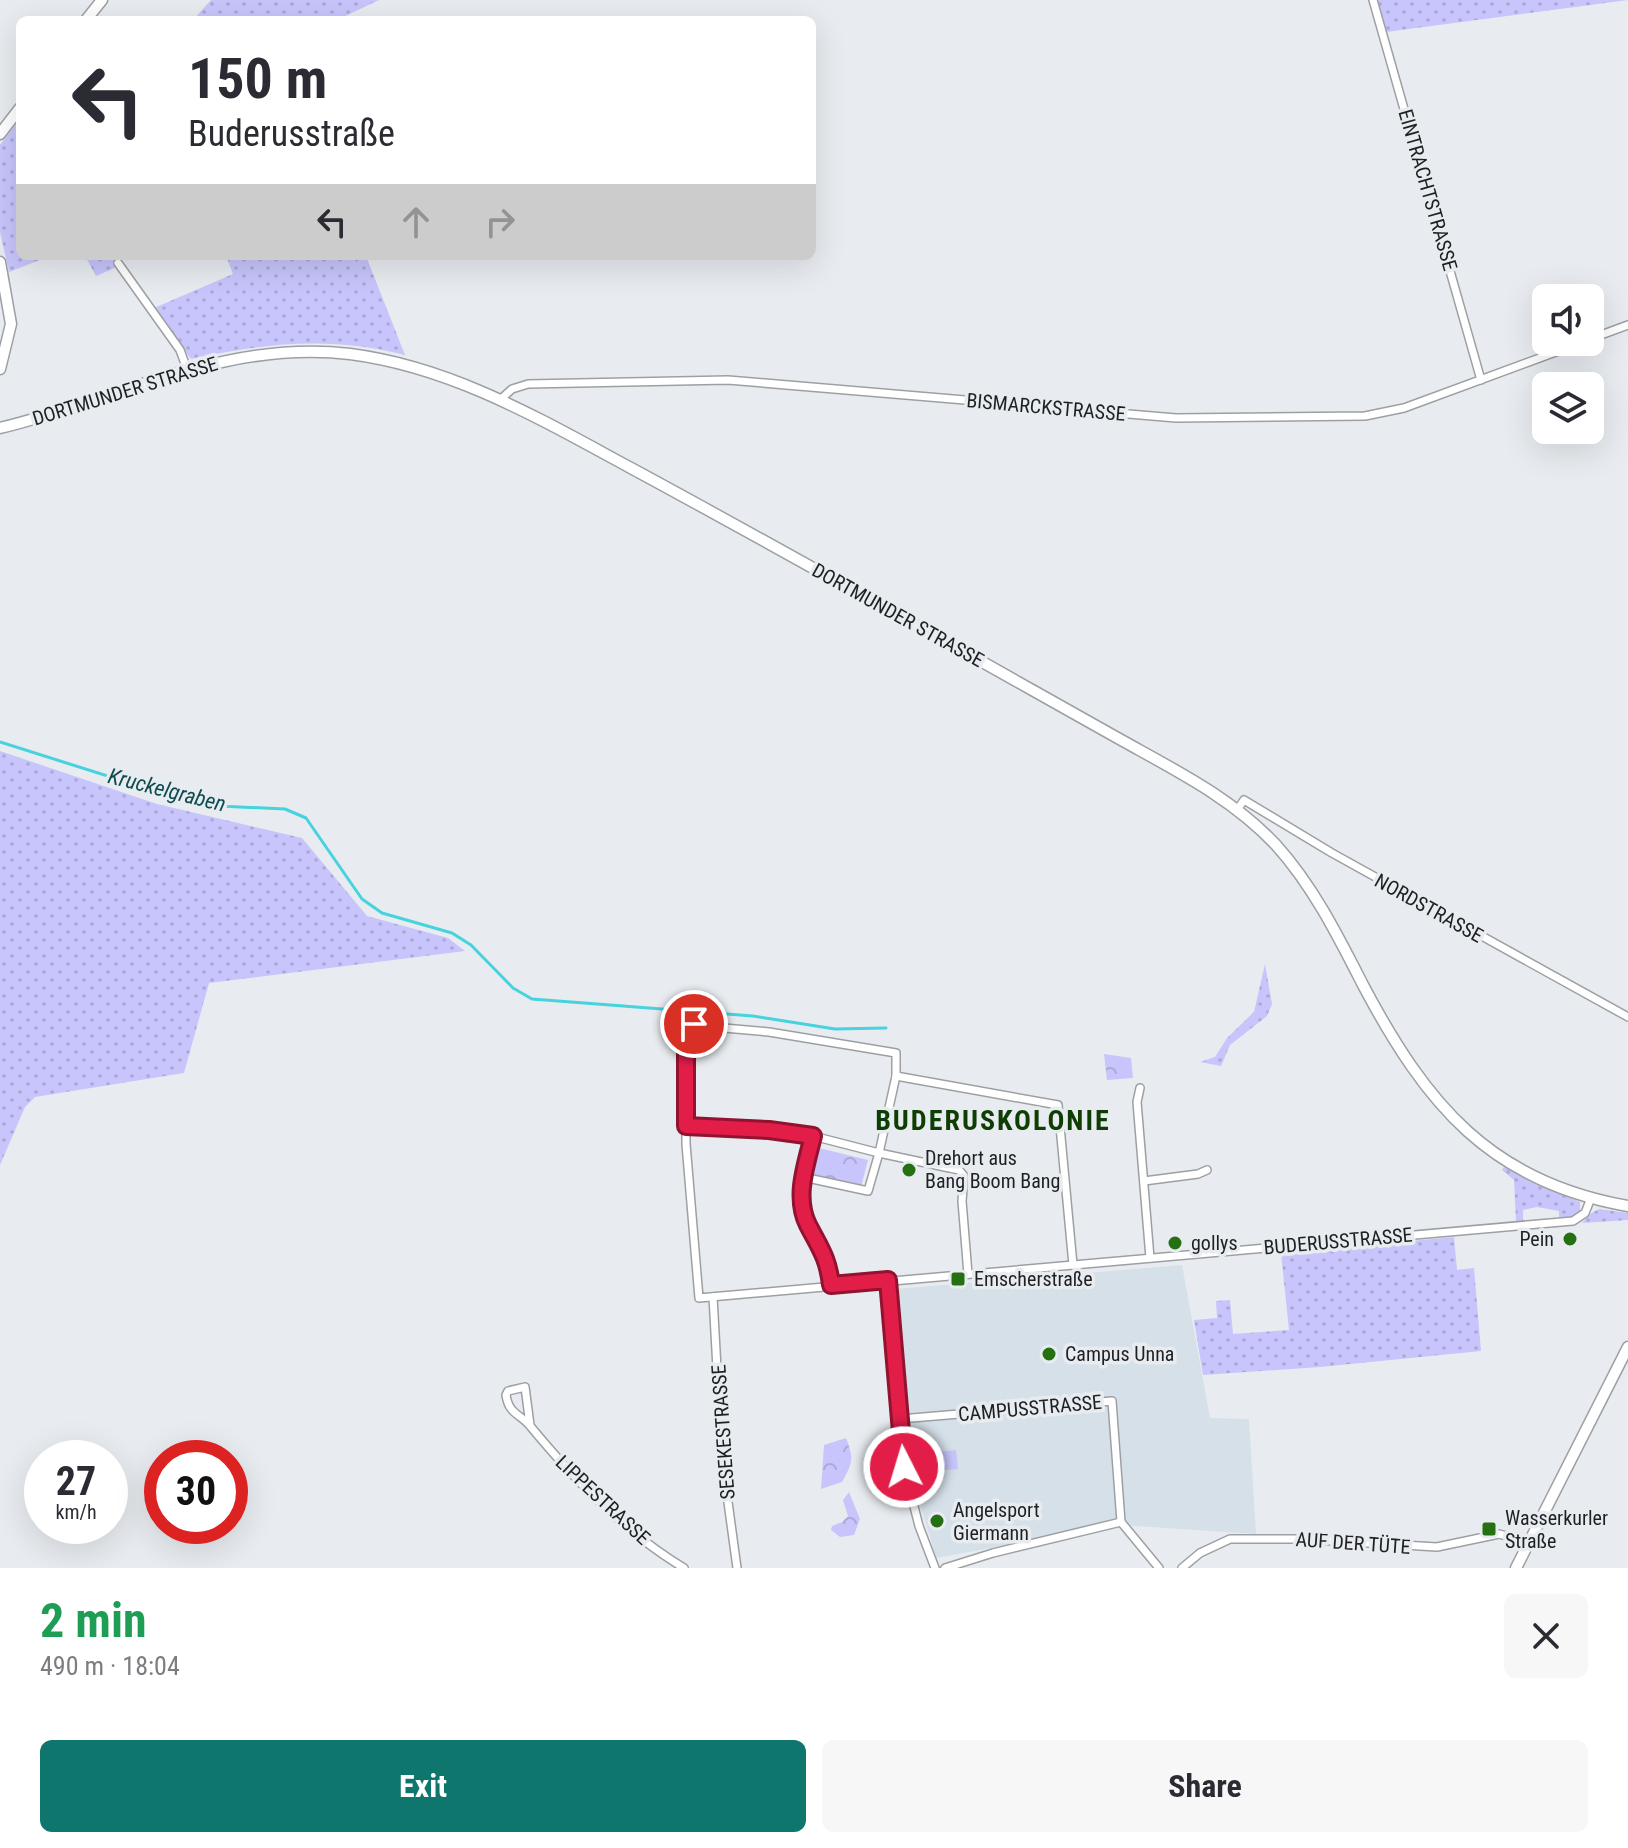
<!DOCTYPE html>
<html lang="en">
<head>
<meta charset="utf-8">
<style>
  :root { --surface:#fff; --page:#f7f7f7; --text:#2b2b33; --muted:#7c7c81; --accent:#0f766e }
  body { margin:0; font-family:"Roboto Condensed",sans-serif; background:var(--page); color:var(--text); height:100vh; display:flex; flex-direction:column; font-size:30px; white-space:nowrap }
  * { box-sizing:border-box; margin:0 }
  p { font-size:26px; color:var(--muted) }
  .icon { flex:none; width:44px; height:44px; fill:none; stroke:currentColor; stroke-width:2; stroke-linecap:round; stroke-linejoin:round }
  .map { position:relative; height:1568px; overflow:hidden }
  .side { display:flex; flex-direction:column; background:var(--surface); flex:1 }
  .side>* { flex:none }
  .banner { position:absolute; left:16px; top:16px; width:800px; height:244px; border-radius:12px; box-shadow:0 8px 32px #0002; background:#fff; color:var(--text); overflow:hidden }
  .fabs { position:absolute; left:1532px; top:284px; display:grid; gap:16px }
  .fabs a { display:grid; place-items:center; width:72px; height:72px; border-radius:12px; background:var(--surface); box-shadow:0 8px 32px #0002; font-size:40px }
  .speed { position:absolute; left:24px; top:1440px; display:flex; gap:16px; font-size:40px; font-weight:700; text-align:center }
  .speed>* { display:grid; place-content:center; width:104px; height:104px; border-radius:50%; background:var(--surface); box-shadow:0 8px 32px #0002; line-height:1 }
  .speed small { font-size:20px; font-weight:400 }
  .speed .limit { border:12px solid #d22; background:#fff; color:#111 }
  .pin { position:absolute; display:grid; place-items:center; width:68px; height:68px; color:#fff; margin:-34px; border:4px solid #fff; border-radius:50%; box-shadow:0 2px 8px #0007 }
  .me { position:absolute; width:88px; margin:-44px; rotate:355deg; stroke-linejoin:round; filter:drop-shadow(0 0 6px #0008) }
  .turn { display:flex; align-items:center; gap:28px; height:168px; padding:0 40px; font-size:36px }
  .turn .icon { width:104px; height:104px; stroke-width:2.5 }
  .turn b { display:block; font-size:56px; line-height:68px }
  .lanes { display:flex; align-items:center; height:76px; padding:0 40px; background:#0003; justify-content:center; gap:40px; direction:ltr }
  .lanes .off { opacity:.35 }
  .round { display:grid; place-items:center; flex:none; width:84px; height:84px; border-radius:12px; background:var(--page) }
  .overview { display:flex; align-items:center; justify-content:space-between; height:136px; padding:0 40px }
  h1 { font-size:48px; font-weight:700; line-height:60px; color:#1e9e55 }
  .primary-button { display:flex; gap:16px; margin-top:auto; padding:16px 40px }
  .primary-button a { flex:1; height:92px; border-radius:12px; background:var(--accent); color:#fff; font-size:32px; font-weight:700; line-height:92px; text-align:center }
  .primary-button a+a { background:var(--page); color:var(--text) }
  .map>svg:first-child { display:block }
  .built { fill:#d6e0e9 }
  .grass { fill:url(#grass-dots) }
  .park { fill:url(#park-crowns) }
  .pitch { fill:#c7c5fb }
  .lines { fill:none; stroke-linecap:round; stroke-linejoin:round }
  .stream { stroke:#46d3de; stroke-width:3 }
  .street-casing { stroke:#9da0a3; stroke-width:10 }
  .secondary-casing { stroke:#9da0a3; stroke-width:13 }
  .street { stroke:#fff; stroke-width:7 }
  .secondary { stroke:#fff; stroke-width:10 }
  .route-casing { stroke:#92132f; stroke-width:20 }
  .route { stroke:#e11d48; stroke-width:14 }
  .poi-dot { fill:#257013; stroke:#e8ecf0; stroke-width:3 }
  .labels { text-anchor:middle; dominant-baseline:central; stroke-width:7; stroke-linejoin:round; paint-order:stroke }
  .street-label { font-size:20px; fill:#1e2021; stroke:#e8ecf0 }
  .poi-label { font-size:20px; fill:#1e2021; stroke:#e8ecf0; text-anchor:start }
  .water-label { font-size:22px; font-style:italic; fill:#0e4c51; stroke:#e8ecf0 }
  .district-label { font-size:28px; font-weight:bold; letter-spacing:2px; fill:#0e3e03; stroke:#e8ecf0 }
</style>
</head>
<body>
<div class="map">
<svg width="1628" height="1568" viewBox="0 0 1628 1568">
  <defs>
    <pattern id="grass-dots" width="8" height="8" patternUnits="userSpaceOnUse" patternTransform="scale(2)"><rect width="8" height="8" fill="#c7c5fb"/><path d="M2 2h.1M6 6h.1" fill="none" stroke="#aaa9d7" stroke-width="1.8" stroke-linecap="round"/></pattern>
    <pattern id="park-crowns" width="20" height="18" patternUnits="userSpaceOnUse" patternTransform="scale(2)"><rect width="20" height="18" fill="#c7c5fb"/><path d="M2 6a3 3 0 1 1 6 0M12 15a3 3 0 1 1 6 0" fill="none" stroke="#aaa9d7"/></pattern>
  </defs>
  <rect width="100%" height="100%" fill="#e8ecf0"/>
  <path class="built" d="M 1182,1265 L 1210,1418 L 1249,1419 L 1256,1534 L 1121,1525 L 936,1558 L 908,1462 L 895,1289 Z"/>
  <g class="grass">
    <path d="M 211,0 L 379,0 L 337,20 L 193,20 Z"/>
    <path d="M 1377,0 L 1628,0 L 1386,32 Z"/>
    <path d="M 20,119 L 20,256 L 50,256 L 9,272 L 0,232 L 0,145 Z"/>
    <path d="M 85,256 L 114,256 L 117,267 L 96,276 Z"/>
    <path d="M 226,256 L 352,256 L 356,265 L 353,256 L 366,256 L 405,355 C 330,336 266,343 191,359 L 154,308 L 233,274 Z"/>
    <path d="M 0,751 L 157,804 L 302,838 L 367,916 L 448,938 L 465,951 L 209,983 L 184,1073 L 35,1097 L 25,1107 L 0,1165 Z"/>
    <path d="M 1265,964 L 1272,1004 L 1267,1016 L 1230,1045 L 1221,1066 L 1200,1062 L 1215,1057 L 1227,1038 L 1254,1012 Z"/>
    <path d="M 1504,1167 L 1535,1184 L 1580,1202 L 1580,1211 L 1572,1217 L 1559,1218 L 1559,1211 L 1537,1207 L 1523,1210 L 1523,1221 L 1516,1221 L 1514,1180 L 1502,1170 Z"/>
    <path d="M 1599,1209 L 1628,1213 L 1628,1220 L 1582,1223 L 1590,1214 Z"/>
    <path d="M 1454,1237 L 1457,1270 L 1474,1268 L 1481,1351 L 1320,1367 L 1203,1375 L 1194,1320 L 1217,1318 L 1216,1301 L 1230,1300 L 1233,1334 L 1289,1330 L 1281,1253 Z"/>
  </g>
  <g class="park">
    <path d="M 1104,1054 L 1131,1058 L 1133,1078 L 1107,1080 Z"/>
    <path d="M 815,1147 L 868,1160 L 861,1187 L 808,1175 Z"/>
    <path d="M 846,1438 C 854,1459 853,1462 842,1482 L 821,1489 L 824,1445 Z"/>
    <path d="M 849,1492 L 860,1519 L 854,1535 L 840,1537 L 831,1530 L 832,1526 L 842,1522 L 848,1516 L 843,1500 Z"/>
  </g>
  <path class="pitch" d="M 956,1450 L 958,1469 L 932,1471 L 930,1453 Z"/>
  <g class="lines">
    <path class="stream" d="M 0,742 L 171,796 L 218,806 L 285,809 L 306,818 L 362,899 L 382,913 L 452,933 L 471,945 L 513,988 L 532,999 L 753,1016 L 835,1029 L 886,1028"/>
    <defs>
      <g id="street">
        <path d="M 1373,0 L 1481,380"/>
        <path d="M 118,263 L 180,350 L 187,369"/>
        <path d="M 1590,339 L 1628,325"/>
        <path d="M 501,399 L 512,389 L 528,384 L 728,380 L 1176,418 L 1365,416 L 1404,408 L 1583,342"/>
        <path d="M 1237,810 L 1244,800 L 1332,853 L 1628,1017"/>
        <path d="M 896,1076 L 1058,1105 L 1073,1265"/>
        <path d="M 1140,1088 L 1137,1102 L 1150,1258"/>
        <path d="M 686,1126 L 769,1130 L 813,1136"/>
        <path d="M 803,1177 L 868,1191 L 879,1153 L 959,1170 L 964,1176 L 962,1201 L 968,1274"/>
        <path d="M 1144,1181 L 1198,1174 L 1207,1170"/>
        <path d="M 888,1280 L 904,1467 L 919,1526 L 935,1568"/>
        <path d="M 831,1285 C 828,1258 820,1248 808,1225 C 794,1197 806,1165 813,1136 L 879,1153 L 896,1076 L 896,1053 L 769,1032 L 690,1025 L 686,1030 L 686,1144 L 699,1298 L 1573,1221 L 1585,1213 L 1591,1198"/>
        <path d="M 713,1297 L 722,1458 L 737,1568"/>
        <path d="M 900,1419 L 1112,1401 L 1121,1522"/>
        <path d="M 530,1425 L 525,1387 L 508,1391 L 506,1395 C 509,1415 520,1413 531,1427 C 575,1480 624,1532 684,1568"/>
        <path d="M 1121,1522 L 1159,1568"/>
        <path d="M 945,1568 L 993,1553 L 1121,1522"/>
        <path d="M 1182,1568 L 1200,1553 L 1230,1539 L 1300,1539 L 1437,1547 L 1499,1534 L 1529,1542"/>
      </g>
      <g id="secondary">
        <path d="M 86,20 L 102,0"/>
        <path d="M 0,134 L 20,108"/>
        <path d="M 0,262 L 11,324 L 0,369"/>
        <path d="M 0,428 C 117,400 225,339 350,354 C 452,367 540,419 629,467 C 735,524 839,583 945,641 C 1004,674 1064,708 1123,741 C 1177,771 1233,799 1276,845 C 1313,886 1338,936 1363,985 C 1426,1104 1490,1182 1628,1206"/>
        <path d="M 1516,1568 L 1628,1347"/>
      </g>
    </defs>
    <use href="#street" class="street-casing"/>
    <use href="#secondary" class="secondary-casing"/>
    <use href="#street" class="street"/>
    <use href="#secondary" class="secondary"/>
  </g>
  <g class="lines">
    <defs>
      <path id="route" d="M 694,1024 L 686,1030 L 686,1126 L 769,1130 L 813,1136 C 806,1165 794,1197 808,1225 C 820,1248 828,1258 831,1285 L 888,1280 L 904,1467"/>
    </defs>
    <use href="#route" class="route-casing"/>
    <use href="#route" class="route"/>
  </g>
  <g class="poi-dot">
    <circle cx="909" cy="1170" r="8"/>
    <circle cx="1570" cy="1239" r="8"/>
    <circle cx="1175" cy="1243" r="8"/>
    <rect x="950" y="1271" width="16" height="16" rx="4"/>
    <circle cx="1049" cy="1354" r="8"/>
    <circle cx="937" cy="1521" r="8"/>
    <rect x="1481" y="1521" width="16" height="16" rx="4"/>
  </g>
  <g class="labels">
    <g class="street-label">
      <text transform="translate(1428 190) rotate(74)">EINTRACHTSTRASSE</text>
      <text transform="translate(125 391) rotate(-17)">DORTMUNDER STRASSE</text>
      <text transform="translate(1046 407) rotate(5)">BISMARCKSTRASSE</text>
      <text transform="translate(898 615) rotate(29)">DORTMUNDER STRASSE</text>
      <text transform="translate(1429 908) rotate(29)">NORDSTRASSE</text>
      <text transform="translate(1338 1241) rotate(-5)">BUDERUSSTRASSE</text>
      <text transform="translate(1030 1408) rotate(-5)">CAMPUSSTRASSE</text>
      <text transform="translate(723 1432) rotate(-94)">SESEKESTRASSE</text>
      <text transform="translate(603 1500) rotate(43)">LIPPESTRASSE</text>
      <text transform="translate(1353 1543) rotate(4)">AUF DER TÜTE</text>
    </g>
    <g class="poi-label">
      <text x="925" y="1158">Drehort aus<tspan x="925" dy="23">Bang Boom Bang</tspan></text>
      <text x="1554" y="1239" text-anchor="end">Pein</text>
      <text x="1191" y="1243">gollys</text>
      <text x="974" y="1279">Emscherstraße</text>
      <text x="1065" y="1354">Campus Unna</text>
      <text x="953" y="1510">Angelsport<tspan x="953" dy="23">Giermann</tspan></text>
      <text x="1505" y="1518">Wasserkurler<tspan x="1505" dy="23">Straße</tspan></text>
    </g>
    <g class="water-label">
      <text transform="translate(167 790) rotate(14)">Kruckelgraben</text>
    </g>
    <g class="district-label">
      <text x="993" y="1120">BUDERUSKOLONIE</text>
    </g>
  </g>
</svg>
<div class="fabs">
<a><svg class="icon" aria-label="sound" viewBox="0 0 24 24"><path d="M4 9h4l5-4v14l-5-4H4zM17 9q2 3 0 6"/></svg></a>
<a><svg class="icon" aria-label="layers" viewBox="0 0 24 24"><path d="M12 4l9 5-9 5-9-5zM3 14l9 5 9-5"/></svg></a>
</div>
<div class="speed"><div>27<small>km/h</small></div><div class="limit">30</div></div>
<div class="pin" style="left:694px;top:1024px;background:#d93025"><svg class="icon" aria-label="arrive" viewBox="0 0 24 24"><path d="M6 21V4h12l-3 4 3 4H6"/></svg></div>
<svg class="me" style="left:904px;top:1467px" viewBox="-20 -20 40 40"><circle r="17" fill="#e11d48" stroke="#fff" stroke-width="3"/><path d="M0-11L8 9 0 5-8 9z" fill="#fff"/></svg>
<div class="banner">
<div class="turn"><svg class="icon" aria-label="left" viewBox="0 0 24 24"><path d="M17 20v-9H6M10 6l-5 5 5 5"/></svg><div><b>150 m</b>Buderusstraße</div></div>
<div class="lanes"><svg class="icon" aria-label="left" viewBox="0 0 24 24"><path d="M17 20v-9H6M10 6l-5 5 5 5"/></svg><svg class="icon off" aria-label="ahead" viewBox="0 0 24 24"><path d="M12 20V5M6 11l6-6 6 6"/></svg><svg class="icon off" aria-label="right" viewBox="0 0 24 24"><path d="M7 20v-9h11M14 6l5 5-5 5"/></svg></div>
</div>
</div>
<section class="side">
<div class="overview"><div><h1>2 min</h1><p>490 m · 18:04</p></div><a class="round"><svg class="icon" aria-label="close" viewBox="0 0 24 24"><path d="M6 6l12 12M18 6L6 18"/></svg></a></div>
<div class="primary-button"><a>Exit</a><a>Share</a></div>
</section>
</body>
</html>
